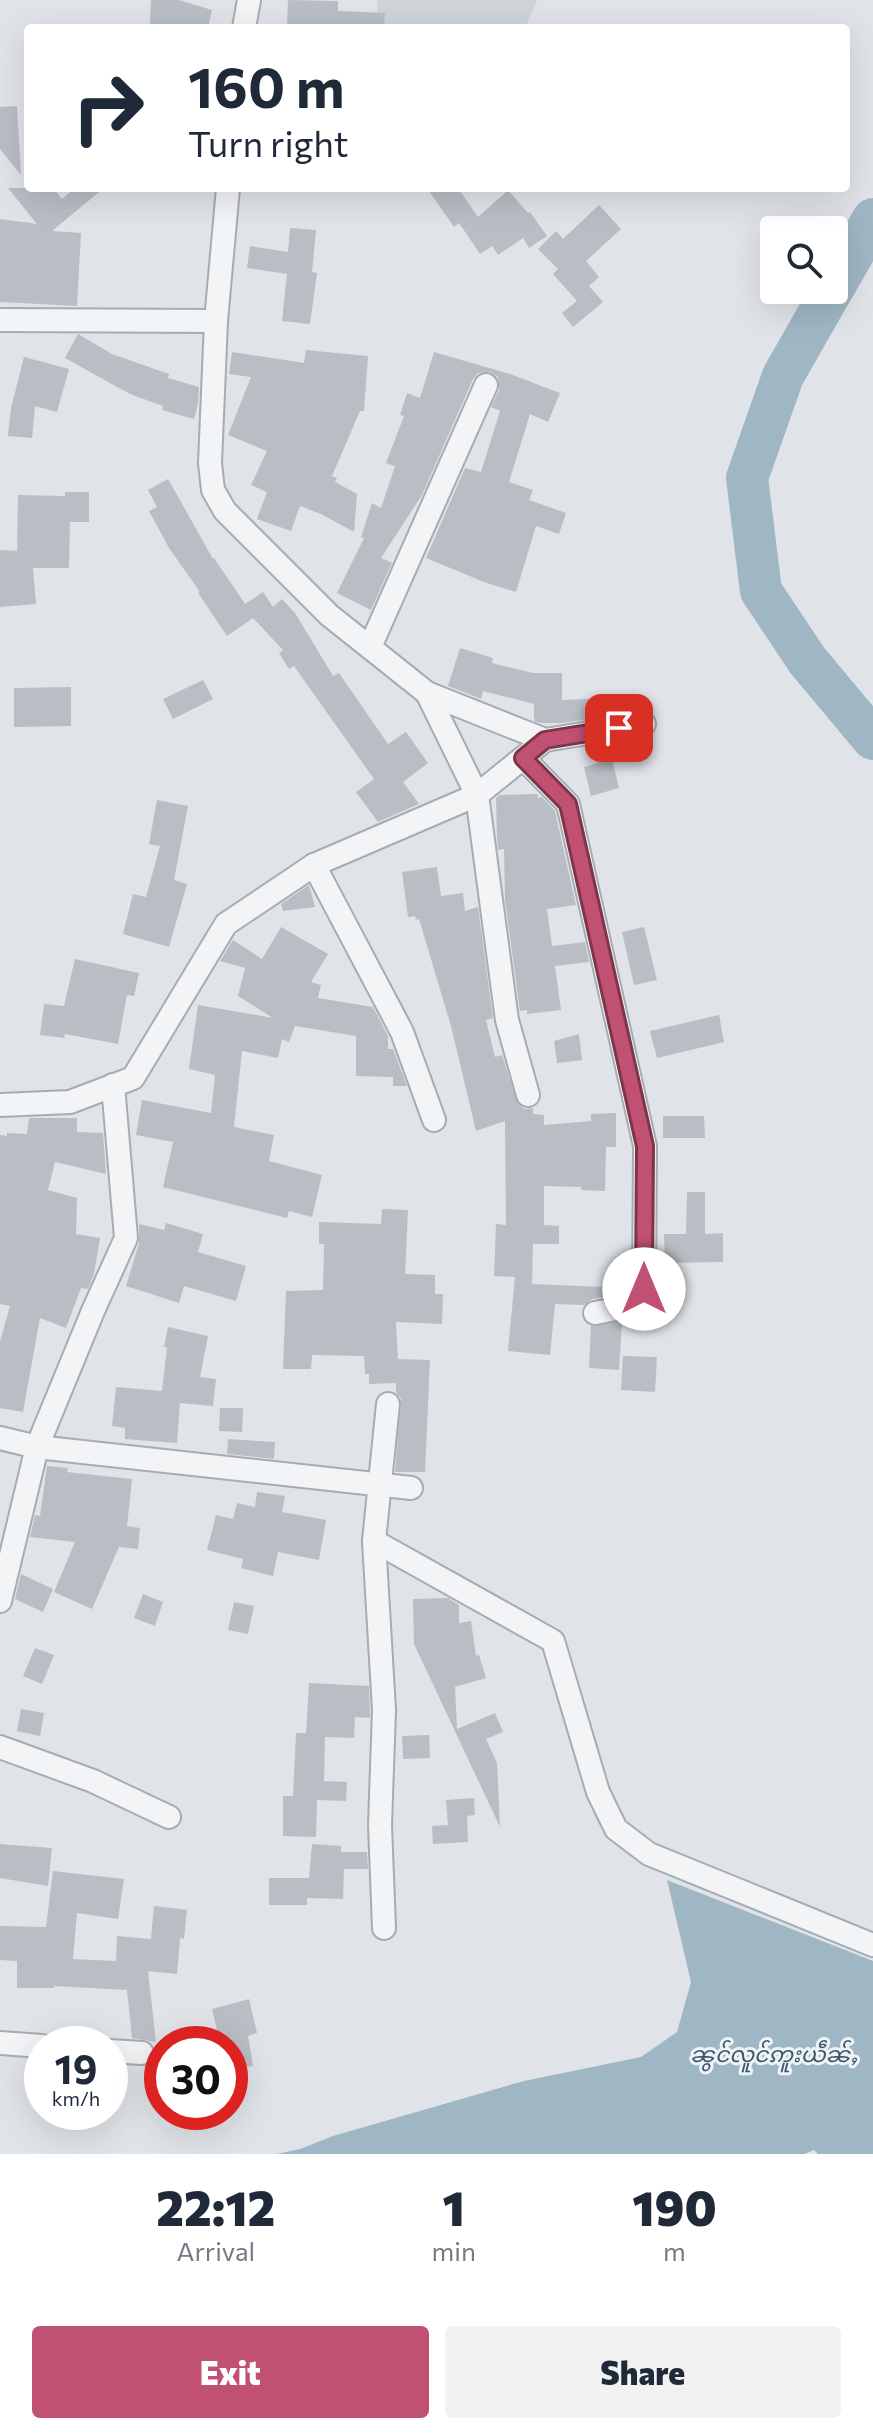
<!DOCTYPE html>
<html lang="en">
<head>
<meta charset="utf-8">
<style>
  :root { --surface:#fff; --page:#f2f2f3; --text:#1f2937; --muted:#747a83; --accent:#c15172 }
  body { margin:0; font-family:Commissioner,"Noto Sans Myanmar",sans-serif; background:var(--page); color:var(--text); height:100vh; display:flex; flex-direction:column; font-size:30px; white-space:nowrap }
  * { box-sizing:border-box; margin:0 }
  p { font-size:26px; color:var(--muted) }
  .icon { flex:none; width:44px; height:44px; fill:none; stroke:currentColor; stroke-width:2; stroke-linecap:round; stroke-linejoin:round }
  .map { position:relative; height:2154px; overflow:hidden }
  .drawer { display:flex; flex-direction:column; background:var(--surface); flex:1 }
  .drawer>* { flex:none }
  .banner { position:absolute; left:24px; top:24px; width:826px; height:168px; border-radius:8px; box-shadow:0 8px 32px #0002; background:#fff; color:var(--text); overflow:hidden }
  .fabs { position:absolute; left:760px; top:216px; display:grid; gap:16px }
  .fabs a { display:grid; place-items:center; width:88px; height:88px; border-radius:8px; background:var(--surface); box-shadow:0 8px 32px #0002; font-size:40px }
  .speed { position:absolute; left:24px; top:2026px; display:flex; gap:16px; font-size:40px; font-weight:700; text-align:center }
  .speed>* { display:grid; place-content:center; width:104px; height:104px; border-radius:50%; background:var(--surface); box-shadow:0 8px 32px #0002; line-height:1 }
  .speed small { font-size:20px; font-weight:400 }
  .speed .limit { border:12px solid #d22; background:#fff; color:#111 }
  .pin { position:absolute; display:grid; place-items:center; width:68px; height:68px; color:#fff; margin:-34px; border-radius:16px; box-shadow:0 4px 12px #0006 }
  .me { position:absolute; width:88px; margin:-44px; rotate:0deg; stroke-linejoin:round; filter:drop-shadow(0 0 6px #0008) }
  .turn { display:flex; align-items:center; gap:28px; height:168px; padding:0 32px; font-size:36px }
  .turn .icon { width:104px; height:104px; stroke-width:2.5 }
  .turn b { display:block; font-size:56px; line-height:68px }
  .eta { display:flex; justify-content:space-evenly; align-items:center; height:136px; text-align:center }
  .eta b { font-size:48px; font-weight:800; line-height:56px }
  .cta { display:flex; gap:16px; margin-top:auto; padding:16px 32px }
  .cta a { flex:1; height:92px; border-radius:8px; background:var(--accent); color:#fff; font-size:32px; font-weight:800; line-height:92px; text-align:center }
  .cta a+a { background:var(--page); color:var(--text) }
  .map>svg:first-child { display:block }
  .built { fill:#cfd4d9 }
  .water { fill:#9fb6c4 }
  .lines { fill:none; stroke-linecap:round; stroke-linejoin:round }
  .river { stroke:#9fb6c4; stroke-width:42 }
  .building { fill:#b8bec4 }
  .street-casing { stroke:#a6acb2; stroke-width:26 }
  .street { stroke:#f3f4f6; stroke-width:22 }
  .route-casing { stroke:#7d354a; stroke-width:20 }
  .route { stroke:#c15172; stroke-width:14 }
  .labels { text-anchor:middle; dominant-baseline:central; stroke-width:6; stroke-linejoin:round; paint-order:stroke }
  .water-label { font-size:22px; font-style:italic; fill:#38586e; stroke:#f0f3f5 }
</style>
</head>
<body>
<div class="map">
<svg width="873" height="2154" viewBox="0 0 873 2154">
  <rect width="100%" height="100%" fill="#e0e4e8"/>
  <path class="built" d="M 377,0 L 537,0 L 525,28 L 378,28 Z"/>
  <path class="water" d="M 667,1880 L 873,1961 L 873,2154 L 818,2154 L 814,2150 L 804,2154 L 277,2154 L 300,2149 L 333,2136 L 524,2081 L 641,2057 L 677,2032 L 691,1982 Z"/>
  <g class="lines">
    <g class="river">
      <path d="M 834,287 L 873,219"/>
      <path d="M 832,290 L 783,376 L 747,478 L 761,591 L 807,660 L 873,739"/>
    </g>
  </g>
  <g class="building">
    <path d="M 151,0 L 179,0 L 212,10 L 208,28 L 150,24 Z"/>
    <path d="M 288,0 L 338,1 L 338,11 L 385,13 L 384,28 L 287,28 Z"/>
    <path d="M 17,106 L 21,175 L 0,149 L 0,107 Z"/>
    <path d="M 8,188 L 53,188 L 62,199 L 75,188 L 104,188 L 52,231 L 81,233 L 77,306 L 0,302 L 0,219 L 37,224 Z"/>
    <path d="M 427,188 L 458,188 L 478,217 L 508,190 L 528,213 L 530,212 L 547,236 L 529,248 L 523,238 L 498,255 L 492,246 L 480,254 L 459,223 L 454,227 Z"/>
    <path d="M 599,205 L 621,229 L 586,261 L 599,277 L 589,286 L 603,302 L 573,327 L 562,313 L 577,301 L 553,274 L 558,269 L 538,249 L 556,231 L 563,239 Z"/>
    <path d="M 290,228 L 316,230 L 312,272 L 317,273 L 310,324 L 282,321 L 287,274 L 247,268 L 250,246 L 288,252 Z"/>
    <path d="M 78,334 L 112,354 L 169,374 L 168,378 L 199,387 L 198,404 L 194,419 L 162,410 L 163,406 L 130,394 L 65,358 Z"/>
    <path d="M 306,350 L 368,356 L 364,411 L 360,411 L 332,476 L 337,478 L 335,482 L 357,494 L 354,532 L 321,514 L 300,506 L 291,531 L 257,519 L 267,492 L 251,485 L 267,451 L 228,435 L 251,377 L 229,374 L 232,352 L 304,363 Z"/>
    <path d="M 434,352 L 510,374 L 560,393 L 548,422 L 530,414 L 509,482 L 533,490 L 529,500 L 566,513 L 559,534 L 536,526 L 516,592 L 484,582 L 426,558 L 465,468 L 481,472 L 500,411 L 491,407 L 499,390 L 498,377 L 491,372 L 478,373 L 473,379 L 422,495 L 381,558 L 392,563 L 371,610 L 337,593 L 364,538 L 361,537 L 372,503 L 381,508 L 395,466 L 386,463 L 404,416 L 400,415 L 407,393 L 420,398 Z"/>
    <path d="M 24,357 L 69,369 L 57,412 L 35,406 L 32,438 L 8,436 L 11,408 Z"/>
    <path d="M 168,479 L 213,559 L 214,558 L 245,604 L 263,592 L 273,607 L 282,599 L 295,613 L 333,676 L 339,673 L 388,744 L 406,732 L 428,763 L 403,782 L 419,804 L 378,822 L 356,792 L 374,779 L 294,666 L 289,669 L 279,653 L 283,650 L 253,618 L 227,636 L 198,593 L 200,592 L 169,548 L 149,511 L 157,507 L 148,490 Z"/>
    <path d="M 65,492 L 89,492 L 89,522 L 70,522 L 69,568 L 33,568 L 36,604 L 0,607 L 0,550 L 17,551 L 18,495 L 65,496 Z"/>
    <path d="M 460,648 L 493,658 L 492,663 L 533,673 L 562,673 L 562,700 L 607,698 L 608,716 L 562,723 L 540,723 L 534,721 L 534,704 L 483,691 L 481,699 L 448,686 Z"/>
    <path d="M 203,680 L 213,699 L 173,719 L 163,699 Z"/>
    <path d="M 71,687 L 71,726 L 14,727 L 14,688 Z"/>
    <path d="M 612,759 L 619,788 L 591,796 L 584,767 Z"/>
    <path d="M 538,794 L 538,798 L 542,797 L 555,811 L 576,905 L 547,909 L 552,946 L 585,942 L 589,962 L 555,966 L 561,1010 L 527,1014 L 527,1010 L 520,1011 L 505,900 L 504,849 L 498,850 L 497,836 L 496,798 L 500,795 Z"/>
    <path d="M 157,800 L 188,806 L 174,880 L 187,884 L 169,947 L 123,934 L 133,894 L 146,897 L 160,846 L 149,844 Z"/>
    <path d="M 437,867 L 441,896 L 463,893 L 465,911 L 478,907 L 493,1018 L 486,1020 L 495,1057 L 502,1055 L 518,1104 L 525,1109 L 533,1108 L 533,1114 L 544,1115 L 544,1125 L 591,1121 L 591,1114 L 616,1113 L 616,1147 L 606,1147 L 605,1191 L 581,1190 L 581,1187 L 544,1186 L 544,1225 L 559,1226 L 559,1244 L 533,1244 L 532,1284 L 628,1288 L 624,1293 L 592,1299 L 584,1305 L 555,1304 L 550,1355 L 508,1351 L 515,1277 L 494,1276 L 496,1224 L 506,1225 L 505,1121 L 476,1131 L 451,1026 L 419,919 L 416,920 L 415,916 L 408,917 L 402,872 Z"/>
    <path d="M 309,885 L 315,907 L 283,911 L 281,904 Z"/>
    <path d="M 281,927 L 328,954 L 311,982 L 321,985 L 318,998 L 373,1007 L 388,1036 L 388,1049 L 393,1049 L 407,1086 L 393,1086 L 393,1077 L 356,1076 L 356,1036 L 295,1026 L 289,1042 L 282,1039 L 278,1058 L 242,1051 L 234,1127 L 274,1135 L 269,1161 L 322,1175 L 312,1217 L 289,1211 L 287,1218 L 163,1187 L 173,1142 L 136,1135 L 142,1100 L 211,1113 L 215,1075 L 189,1069 L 198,1005 L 273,1018 L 238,996 L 245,968 L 220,961 L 233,940 L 262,959 Z"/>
    <path d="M 644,927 L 657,980 L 634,985 L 622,932 Z"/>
    <path d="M 75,959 L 139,973 L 134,996 L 127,995 L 118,1044 L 65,1034 L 64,1038 L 40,1035 L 44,1004 L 64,1006 Z"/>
    <path d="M 719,1015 L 724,1042 L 657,1058 L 650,1031 Z"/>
    <path d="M 579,1034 L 582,1060 L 557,1063 L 554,1041 Z"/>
    <path d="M 663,1116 L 704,1116 L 705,1138 L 663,1138 Z"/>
    <path d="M 29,1118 L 77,1118 L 77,1132 L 103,1133 L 106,1174 L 55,1162 L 48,1190 L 77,1198 L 76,1234 L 100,1238 L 94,1274 L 88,1289 L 81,1288 L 66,1328 L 40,1318 L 23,1412 L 0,1408 L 0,1341 L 10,1306 L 0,1304 L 0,1135 L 7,1136 L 7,1133 L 27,1134 Z"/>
    <path d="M 687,1192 L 705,1192 L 705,1234 L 723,1233 L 723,1262 L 665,1263 L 664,1234 L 686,1234 Z"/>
    <path d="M 382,1209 L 408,1210 L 405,1274 L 435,1275 L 435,1294 L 443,1294 L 442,1324 L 396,1322 L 398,1359 L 430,1360 L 425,1472 L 395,1472 L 401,1399 L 396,1392 L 396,1383 L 369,1384 L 369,1374 L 365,1374 L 364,1356 L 312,1355 L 311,1369 L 283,1369 L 286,1291 L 323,1290 L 324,1244 L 319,1244 L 319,1222 L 381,1224 Z"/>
    <path d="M 166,1223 L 203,1234 L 198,1252 L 246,1266 L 236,1301 L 184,1286 L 179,1303 L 126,1286 L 139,1243 L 139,1224 L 164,1230 Z"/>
    <path d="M 622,1322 L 619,1370 L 589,1368 L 591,1326 Z"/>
    <path d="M 168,1327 L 208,1336 L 200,1377 L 216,1379 L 213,1406 L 180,1403 L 177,1443 L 125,1439 L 125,1428 L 112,1426 L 116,1387 L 162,1391 L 167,1347 L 164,1347 Z"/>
    <path d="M 623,1356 L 657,1357 L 655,1392 L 621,1390 Z"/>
    <path d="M 220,1408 L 243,1408 L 242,1432 L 219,1431 Z"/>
    <path d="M 228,1439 L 275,1442 L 274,1459 L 227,1454 Z"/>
    <path d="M 47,1466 L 68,1468 L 67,1472 L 132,1479 L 127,1526 L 140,1528 L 138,1549 L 119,1547 L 92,1609 L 54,1592 L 75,1542 L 30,1537 L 35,1515 L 40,1516 Z"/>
    <path d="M 257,1492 L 285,1496 L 282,1512 L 326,1520 L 319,1560 L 278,1552 L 273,1576 L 241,1568 L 243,1559 L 207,1550 L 216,1515 L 233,1519 L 237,1503 L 255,1507 Z"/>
    <path d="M 21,1574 L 53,1589 L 43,1612 L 15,1599 Z"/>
    <path d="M 143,1594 L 163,1602 L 155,1626 L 134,1618 Z"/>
    <path d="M 448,1598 L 459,1605 L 459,1623 L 471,1621 L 476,1656 L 479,1655 L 486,1678 L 455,1687 L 457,1729 L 495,1713 L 503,1732 L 486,1739 L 497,1763 L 500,1827 L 414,1644 L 413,1599 Z"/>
    <path d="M 234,1602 L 254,1606 L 248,1634 L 228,1630 Z"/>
    <path d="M 35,1648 L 54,1655 L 42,1684 L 23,1676 Z"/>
    <path d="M 309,1683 L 369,1686 L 370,1718 L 355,1717 L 354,1738 L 325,1737 L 324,1781 L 347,1782 L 346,1801 L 317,1800 L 316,1837 L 283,1836 L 283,1796 L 293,1796 L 296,1733 L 306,1733 Z"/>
    <path d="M 21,1709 L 44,1713 L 40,1736 L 17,1731 Z"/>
    <path d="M 429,1735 L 430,1758 L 403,1759 L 402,1736 Z"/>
    <path d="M 474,1798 L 475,1815 L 467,1816 L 468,1842 L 433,1844 L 432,1826 L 448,1825 L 446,1800 Z"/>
    <path d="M 0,1844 L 52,1848 L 48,1886 L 0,1878 Z"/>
    <path d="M 312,1844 L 341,1846 L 341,1852 L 367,1852 L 368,1869 L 344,1869 L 343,1899 L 307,1898 L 307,1905 L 269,1905 L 269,1878 L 309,1878 Z"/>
    <path d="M 53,1871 L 124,1879 L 118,1919 L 77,1913 L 73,1959 L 116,1961 L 117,1936 L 151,1939 L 154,1906 L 187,1910 L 184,1939 L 180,1938 L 177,1974 L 148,1971 L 156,2042 L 132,2038 L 127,1990 L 54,1986 L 54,1988 L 17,1988 L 17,1961 L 0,1960 L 0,1926 L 46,1927 Z"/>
    <path d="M 249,1999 L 257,2033 L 248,2036 L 253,2066 L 233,2069 L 230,2044 L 228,2041 L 220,2043 L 212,2009 Z"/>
  </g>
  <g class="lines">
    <defs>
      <g id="street">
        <path d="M 244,28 L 249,0"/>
        <path d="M 228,188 L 216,321 L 210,463 L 213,490 L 225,511 L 329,615 L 427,693 L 545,740"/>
        <path d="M 0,320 L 216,321"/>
        <path d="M 370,647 L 486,385"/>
        <path d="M 427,693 L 477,795 L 507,1020 L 528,1095"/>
        <path d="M 523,758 L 568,804 L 645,1146 L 644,1289 L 632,1306 L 595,1313"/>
        <path d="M 314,865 L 402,1032 L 434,1120"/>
        <path d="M 0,1105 L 70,1102 L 133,1078 L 226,924 L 314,865 L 477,795 L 545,740 L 644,724"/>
        <path d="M 0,1438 L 37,1447 L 411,1488"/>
        <path d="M 374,1541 L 553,1641 L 598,1792 L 616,1829 L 649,1854 L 873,1945"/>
        <path d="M 0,1601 L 37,1447 L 93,1311 L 126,1238 L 113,1085"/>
        <path d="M 0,1747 L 93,1781 L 169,1817"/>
        <path d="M 384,1928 L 380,1825 L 384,1710 L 374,1541 L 388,1404"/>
        <path d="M 0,2043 L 42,2046"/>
        <path d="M 110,2051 L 142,2053"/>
      </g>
    </defs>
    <use href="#street" class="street-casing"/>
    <use href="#street" class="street"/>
  </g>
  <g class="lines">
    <defs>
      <path id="route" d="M 619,728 L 545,740 L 523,758 L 568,804 L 645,1146 L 644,1289"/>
    </defs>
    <use href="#route" class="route-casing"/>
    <use href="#route" class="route"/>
  </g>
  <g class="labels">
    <g class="water-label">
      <text x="774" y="2053">ၼွင်လူင်ဢူးယဵၼ်ႇ</text>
    </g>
  </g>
</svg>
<div class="fabs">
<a><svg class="icon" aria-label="search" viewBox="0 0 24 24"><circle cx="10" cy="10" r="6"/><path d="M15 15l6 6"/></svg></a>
</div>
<div class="speed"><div>19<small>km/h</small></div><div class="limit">30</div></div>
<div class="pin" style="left:619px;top:728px;background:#d93025"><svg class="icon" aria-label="arrive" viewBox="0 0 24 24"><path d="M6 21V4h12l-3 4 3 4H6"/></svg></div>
<svg class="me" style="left:644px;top:1289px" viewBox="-20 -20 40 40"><circle r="19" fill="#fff"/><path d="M0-13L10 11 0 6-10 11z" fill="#c15172"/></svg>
<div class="banner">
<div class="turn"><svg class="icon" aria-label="right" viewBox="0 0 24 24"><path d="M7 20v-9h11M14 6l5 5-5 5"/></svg><div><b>160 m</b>Turn right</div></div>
</div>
</div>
<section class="drawer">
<div class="eta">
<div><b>22:12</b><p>Arrival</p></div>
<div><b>1</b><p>min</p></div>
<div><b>190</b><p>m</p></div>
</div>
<div class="cta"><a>Exit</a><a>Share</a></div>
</section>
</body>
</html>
